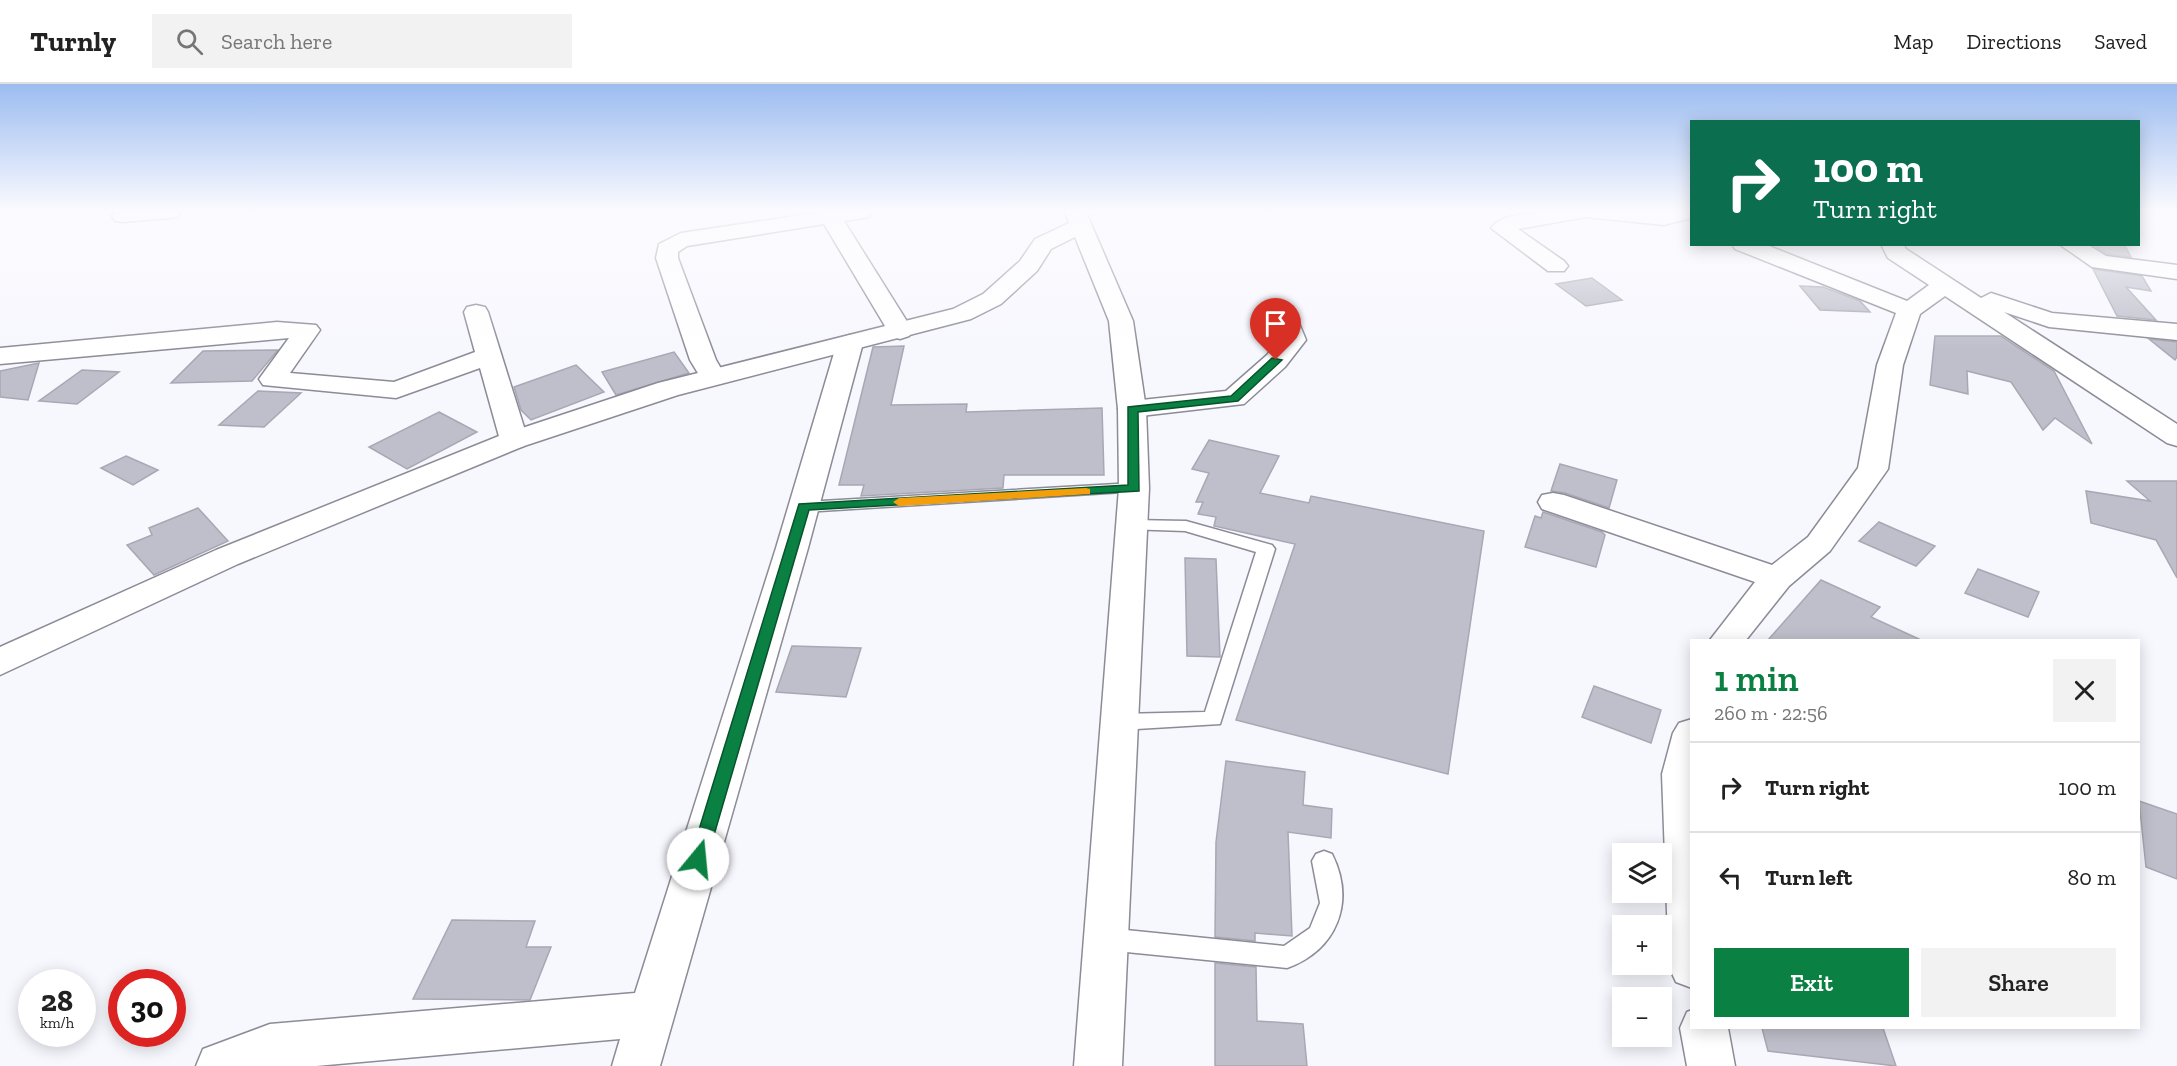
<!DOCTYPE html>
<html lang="en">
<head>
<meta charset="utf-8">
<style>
  :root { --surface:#fff; --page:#f2f2f2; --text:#222; --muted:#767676; --line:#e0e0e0; --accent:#0b8043 }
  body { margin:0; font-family:"Zilla Slab",serif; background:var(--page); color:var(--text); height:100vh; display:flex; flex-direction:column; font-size:22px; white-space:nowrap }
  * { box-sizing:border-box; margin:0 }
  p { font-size:20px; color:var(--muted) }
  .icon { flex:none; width:33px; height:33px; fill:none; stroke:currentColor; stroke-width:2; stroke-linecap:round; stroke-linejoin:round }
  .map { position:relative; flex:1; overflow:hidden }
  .details { position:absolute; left:1690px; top:555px; width:450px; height:390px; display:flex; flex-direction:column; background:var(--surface); border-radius:0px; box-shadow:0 3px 15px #0003 }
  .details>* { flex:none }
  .top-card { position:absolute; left:1690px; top:36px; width:450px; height:126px; border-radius:0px; box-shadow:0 3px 15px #0003; background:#0b6e4f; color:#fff; overflow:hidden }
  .tools { position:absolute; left:1612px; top:759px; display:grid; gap:12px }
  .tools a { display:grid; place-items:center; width:60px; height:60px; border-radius:0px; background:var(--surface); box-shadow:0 3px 15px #0003; font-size:30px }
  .speed { position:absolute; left:18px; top:885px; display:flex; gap:12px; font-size:30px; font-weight:700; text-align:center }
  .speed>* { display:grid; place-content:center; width:78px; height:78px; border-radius:50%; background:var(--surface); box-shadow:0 3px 15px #0003; line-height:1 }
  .speed small { font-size:15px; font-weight:400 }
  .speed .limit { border:9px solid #d22; background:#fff; color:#111 }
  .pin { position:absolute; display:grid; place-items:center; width:51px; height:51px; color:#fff; margin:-62px -26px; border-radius:50% 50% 50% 0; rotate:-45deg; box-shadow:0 0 6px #0007 }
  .pin .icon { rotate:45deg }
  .me { position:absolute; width:66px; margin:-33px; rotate:17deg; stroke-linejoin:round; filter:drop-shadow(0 0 4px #0008) }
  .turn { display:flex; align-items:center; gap:21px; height:126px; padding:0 24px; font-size:27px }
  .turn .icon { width:78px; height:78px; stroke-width:2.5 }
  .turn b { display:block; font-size:42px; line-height:51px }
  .round { display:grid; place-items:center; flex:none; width:63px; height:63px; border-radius:0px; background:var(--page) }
  .head { display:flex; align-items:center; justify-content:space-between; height:102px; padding:0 24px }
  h1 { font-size:36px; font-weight:600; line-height:45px; color:var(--accent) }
  .action { display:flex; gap:12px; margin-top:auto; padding:12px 24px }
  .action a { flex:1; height:69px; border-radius:0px; background:var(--accent); color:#fff; font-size:24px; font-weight:600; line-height:69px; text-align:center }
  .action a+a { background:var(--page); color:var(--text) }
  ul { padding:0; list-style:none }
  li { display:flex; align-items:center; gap:18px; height:90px; padding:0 24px; border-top:2px solid var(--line) }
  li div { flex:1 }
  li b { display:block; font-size:22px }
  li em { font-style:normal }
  header { display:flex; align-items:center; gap:36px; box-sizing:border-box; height:84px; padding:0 30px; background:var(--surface); border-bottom:2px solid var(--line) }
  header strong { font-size:28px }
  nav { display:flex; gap:33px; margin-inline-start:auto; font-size:21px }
  .search { width:420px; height:54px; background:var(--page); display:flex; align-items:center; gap:15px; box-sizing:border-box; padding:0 21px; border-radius:0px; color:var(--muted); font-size:22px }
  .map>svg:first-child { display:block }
  .building { fill:#bfbfcb; stroke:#a8a8b4; stroke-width:1.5 }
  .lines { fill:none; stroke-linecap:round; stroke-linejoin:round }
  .lane-casing { stroke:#8c8b97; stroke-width:3 }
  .street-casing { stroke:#8c8b97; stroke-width:3 }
  .secondary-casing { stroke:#8c8b97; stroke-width:3 }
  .lane { fill:#fff; fill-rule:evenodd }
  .street { fill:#fff; fill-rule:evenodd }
  .secondary { fill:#fff; fill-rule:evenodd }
  .route { fill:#0b8043; stroke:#07532c; stroke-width:1.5 }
  .slow { fill:#f59e0b }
</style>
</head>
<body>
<header>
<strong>Turnly</strong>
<div class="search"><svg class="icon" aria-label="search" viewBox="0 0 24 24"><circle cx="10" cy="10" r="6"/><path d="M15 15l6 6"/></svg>Search here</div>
<nav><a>Map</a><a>Directions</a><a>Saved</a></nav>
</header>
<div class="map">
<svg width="2177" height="982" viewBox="0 0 2177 982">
  <rect width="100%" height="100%" fill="#f7f7fe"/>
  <g class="building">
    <path d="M 2092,160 L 2124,160 L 2131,173 L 2107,170 Z"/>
    <path d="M 2093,185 L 2142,192 L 2151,207 L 2126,203 L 2156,236 L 2117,232 Z"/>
    <path d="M 1592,194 L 1622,216 L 1586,222 L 1556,200 Z"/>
    <path d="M 1800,202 L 1823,203 L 1860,217 L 1870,228 L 1820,226 Z"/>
    <path d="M 1935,252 L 2001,252 L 2054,287 L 2092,360 L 2055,334 L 2043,346 L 2011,298 L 1967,287 L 1968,310 L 1930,301 Z"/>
    <path d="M 2149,255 L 2177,258 L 2177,273 L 2175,276 Z"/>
    <path d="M 904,262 L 891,321 L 967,320 L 966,328 L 1102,324 L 1104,391 L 1004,391 L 1003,404 L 861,412 L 864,401 L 839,401 L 873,263 Z"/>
    <path d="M 278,266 L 252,297 L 171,299 L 203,267 Z"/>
    <path d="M 674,268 L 689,289 L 616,311 L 602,288 Z"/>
    <path d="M 39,279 L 28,316 L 0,313 L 0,287 Z"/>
    <path d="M 576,281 L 604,308 L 531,336 L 521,326 L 514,303 Z"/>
    <path d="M 82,286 L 119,288 L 77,320 L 39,317 Z"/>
    <path d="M 258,307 L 301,309 L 264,343 L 219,341 Z"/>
    <path d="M 439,328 L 477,348 L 407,385 L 369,363 Z"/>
    <path d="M 1209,356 L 1279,372 L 1260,409 L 1309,419 L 1311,412 L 1484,447 L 1448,690 L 1236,636 L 1295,460 L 1214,442 L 1216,433 L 1198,430 L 1203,418 L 1196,418 L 1209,389 L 1192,385 Z"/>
    <path d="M 126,372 L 158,386 L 133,401 L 101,384 Z"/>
    <path d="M 1560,380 L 1617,396 L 1609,424 L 1565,409 L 1551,407 Z"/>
    <path d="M 2127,397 L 2177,397 L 2177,494 L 2156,456 L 2091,439 L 2086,407 L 2150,417 Z"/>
    <path d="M 198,424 L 228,457 L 154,491 L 127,461 L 152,451 L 149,444 Z"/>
    <path d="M 1543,428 L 1602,448 L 1605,451 L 1596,483 L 1525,463 L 1535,432 L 1541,434 Z"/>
    <path d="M 1879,438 L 1897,446 L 1935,462 L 1916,482 L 1859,457 Z"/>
    <path d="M 1185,474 L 1216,475 L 1220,573 L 1187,572 Z"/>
    <path d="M 1978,485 L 2039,508 L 2028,533 L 1965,509 Z"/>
    <path d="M 1821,496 L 1880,523 L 1871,533 L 1921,556 L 1768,556 Z"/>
    <path d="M 792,562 L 861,564 L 846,613 L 776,608 Z"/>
    <path d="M 1594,602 L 1661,626 L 1651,659 L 1582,633 Z"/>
    <path d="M 1226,677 L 1305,688 L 1303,721 L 1332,725 L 1331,754 L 1288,748 L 1292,852 L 1255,849 L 1255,857 L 1215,853 L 1216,758 Z"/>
    <path d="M 2139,717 L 2177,730 L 2177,795 L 2146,783 Z"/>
    <path d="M 452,836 L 535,837 L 526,863 L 551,863 L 530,916 L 413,915 Z"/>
    <path d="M 1215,879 L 1256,883 L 1257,937 L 1303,940 L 1307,982 L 1215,982 Z"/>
    <path d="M 1762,944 L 1883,944 L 1896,982 L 1768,967 Z"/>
  </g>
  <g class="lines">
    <defs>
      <g id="lane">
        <path d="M 1134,399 L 1142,404 L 1140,407 L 804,428 L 796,423 L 804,418 Z"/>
        <path d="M 1132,436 L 1186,437 L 1272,461 L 1275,465 L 1220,640 L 1120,646 L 1113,643 L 1110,638 L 1113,633 L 1120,630 L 1205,628 L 1256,468 L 1185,447 L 1126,445 L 1123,441 Z"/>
        <path d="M 1324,767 L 1332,770 C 1356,818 1337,866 1287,884 L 1106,866 L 1097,863 L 1094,855 L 1097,847 L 1106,844 L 1284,862 L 1310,844 L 1320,819 L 1312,777 L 1316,770 Z"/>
      </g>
      <g id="street">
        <path d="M 115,128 L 181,128 L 178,133 L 170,134 L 123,138 L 115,137 L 112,132 Z"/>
        <path d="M 822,128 L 871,128 L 869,133 L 844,137 L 913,247 L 909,252 L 900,255 L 891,252 L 824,140 L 687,162 L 678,168 L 678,174 L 716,276 L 726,293 L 722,299 L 713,301 L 704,299 L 690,276 L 656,174 L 659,160 L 681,149 Z"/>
        <path d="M 1540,128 L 1692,128 L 1692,134 L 1664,141 L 1586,133 L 1518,145 L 1564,177 L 1568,182 L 1564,187 L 1548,187 L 1491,144 C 1500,131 1525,130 1540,128 Z"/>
        <path d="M 1732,160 L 1764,160 L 1907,217 L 1929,201 L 1888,174 L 1881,160 L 1903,160 L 1906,165 L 1981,214 L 1991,209 L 2052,229 L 2177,240 L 2177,256 L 2049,243 L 2004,228 L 2177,340 L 2177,362 L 2167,359 L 1945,212 L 1920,230 L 1903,281 L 1888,385 L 1830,467 L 1789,502 L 1746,556 L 1710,556 L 1755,498 L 1542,425 L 1538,418 L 1542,411 L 1553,409 L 1564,411 L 1772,481 L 1808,453 L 1858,384 L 1877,281 L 1896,229 L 1735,165 Z"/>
        <path d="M 2059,160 L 2087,160 L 2106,172 L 2177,181 L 2177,195 L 2092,183 Z"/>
        <path d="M 476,221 L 485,223 L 488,228 L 528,356 L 524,362 L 514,365 L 504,362 L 500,356 L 480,284 L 396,314 L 263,301 L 259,295 L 289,254 L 0,280 L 0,264 L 277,238 L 316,241 L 320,246 L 290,289 L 394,298 L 475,268 L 464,228 L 467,223 Z"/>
        <path d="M 1290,236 L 1299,239 L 1306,256 L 1285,283 L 1244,320 L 1132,333 L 1122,331 L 1118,325 L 1122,319 L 1132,317 L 1226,307 L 1267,271 L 1280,255 L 1277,244 L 1281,239 Z"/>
        <path d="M 850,251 L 859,254 L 863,259 L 808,464 L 660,982 L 612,982 L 620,955 L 316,982 L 196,982 L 203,965 L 270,940 L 635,909 L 776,464 L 837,259 L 841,254 Z"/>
        <path d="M 1692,635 L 1692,904 L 1676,898 L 1669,883 L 1662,690 L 1673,649 L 1679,639 Z"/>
        <path d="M 1692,926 L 1692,944 L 1728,944 L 1735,982 L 1687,982 L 1680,944 L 1687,928 Z"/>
      </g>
      <path id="secondary" d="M 1065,128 L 1086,128 L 1133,237 L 1146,325 L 1149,404 L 1122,982 L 1074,982 L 1119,404 L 1118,325 L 1109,237 L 1075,153 L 1051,165 L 1037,187 L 1001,220 L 971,235 L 678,311 L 524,362 L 238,480 L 0,591 L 0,563 L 216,466 L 504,350 L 658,299 L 953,225 L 983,210 L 1020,177 L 1035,155 L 1069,139 Z"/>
    </defs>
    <use href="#lane" class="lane-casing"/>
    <use href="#street" class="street-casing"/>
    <use href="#secondary" class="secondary-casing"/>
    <use href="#lane" class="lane"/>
    <use href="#street" class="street"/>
    <use href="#secondary" class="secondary"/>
  </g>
  <linearGradient id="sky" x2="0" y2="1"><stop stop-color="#9cbcf0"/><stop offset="0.48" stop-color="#fbfbff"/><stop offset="1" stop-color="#fbfbff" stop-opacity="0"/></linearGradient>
  <rect width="2177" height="265" fill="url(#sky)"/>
  <path class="route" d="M 1272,274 L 1282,276 L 1238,317 L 1138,328 L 1139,407 L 809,426 L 707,775 L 704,780 L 698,782 L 692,780 L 690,775 L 799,420 L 1128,401 L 1128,323 L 1231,312 Z"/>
  <path class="slow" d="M 1086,404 L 1090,405 L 1090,410 L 899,422 L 893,418 L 899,414 Z"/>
</svg>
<div class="tools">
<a><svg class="icon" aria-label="layers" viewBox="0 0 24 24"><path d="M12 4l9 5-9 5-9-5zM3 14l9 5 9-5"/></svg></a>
<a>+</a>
<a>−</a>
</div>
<div class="speed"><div>28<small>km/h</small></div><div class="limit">30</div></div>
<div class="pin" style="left:1276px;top:276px;background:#d93025"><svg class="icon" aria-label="arrive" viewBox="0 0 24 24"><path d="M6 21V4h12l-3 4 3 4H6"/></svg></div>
<svg class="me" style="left:698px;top:775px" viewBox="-20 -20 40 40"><circle r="19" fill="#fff"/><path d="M0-13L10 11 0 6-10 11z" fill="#0b8043"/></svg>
<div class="top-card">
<div class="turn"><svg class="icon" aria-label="right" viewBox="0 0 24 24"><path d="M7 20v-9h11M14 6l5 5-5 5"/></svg><div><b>100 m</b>Turn right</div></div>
</div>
<section class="details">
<div class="head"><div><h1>1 min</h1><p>260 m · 22:56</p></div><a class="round"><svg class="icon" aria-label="close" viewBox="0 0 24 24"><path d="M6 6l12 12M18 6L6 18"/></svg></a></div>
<ul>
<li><svg class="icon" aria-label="right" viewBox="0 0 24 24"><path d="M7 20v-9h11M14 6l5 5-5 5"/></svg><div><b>Turn right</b></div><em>100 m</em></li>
<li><svg class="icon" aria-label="left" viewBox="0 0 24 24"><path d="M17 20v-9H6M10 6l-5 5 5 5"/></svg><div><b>Turn left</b></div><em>80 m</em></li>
</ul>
<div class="action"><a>Exit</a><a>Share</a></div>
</section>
</div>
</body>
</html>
